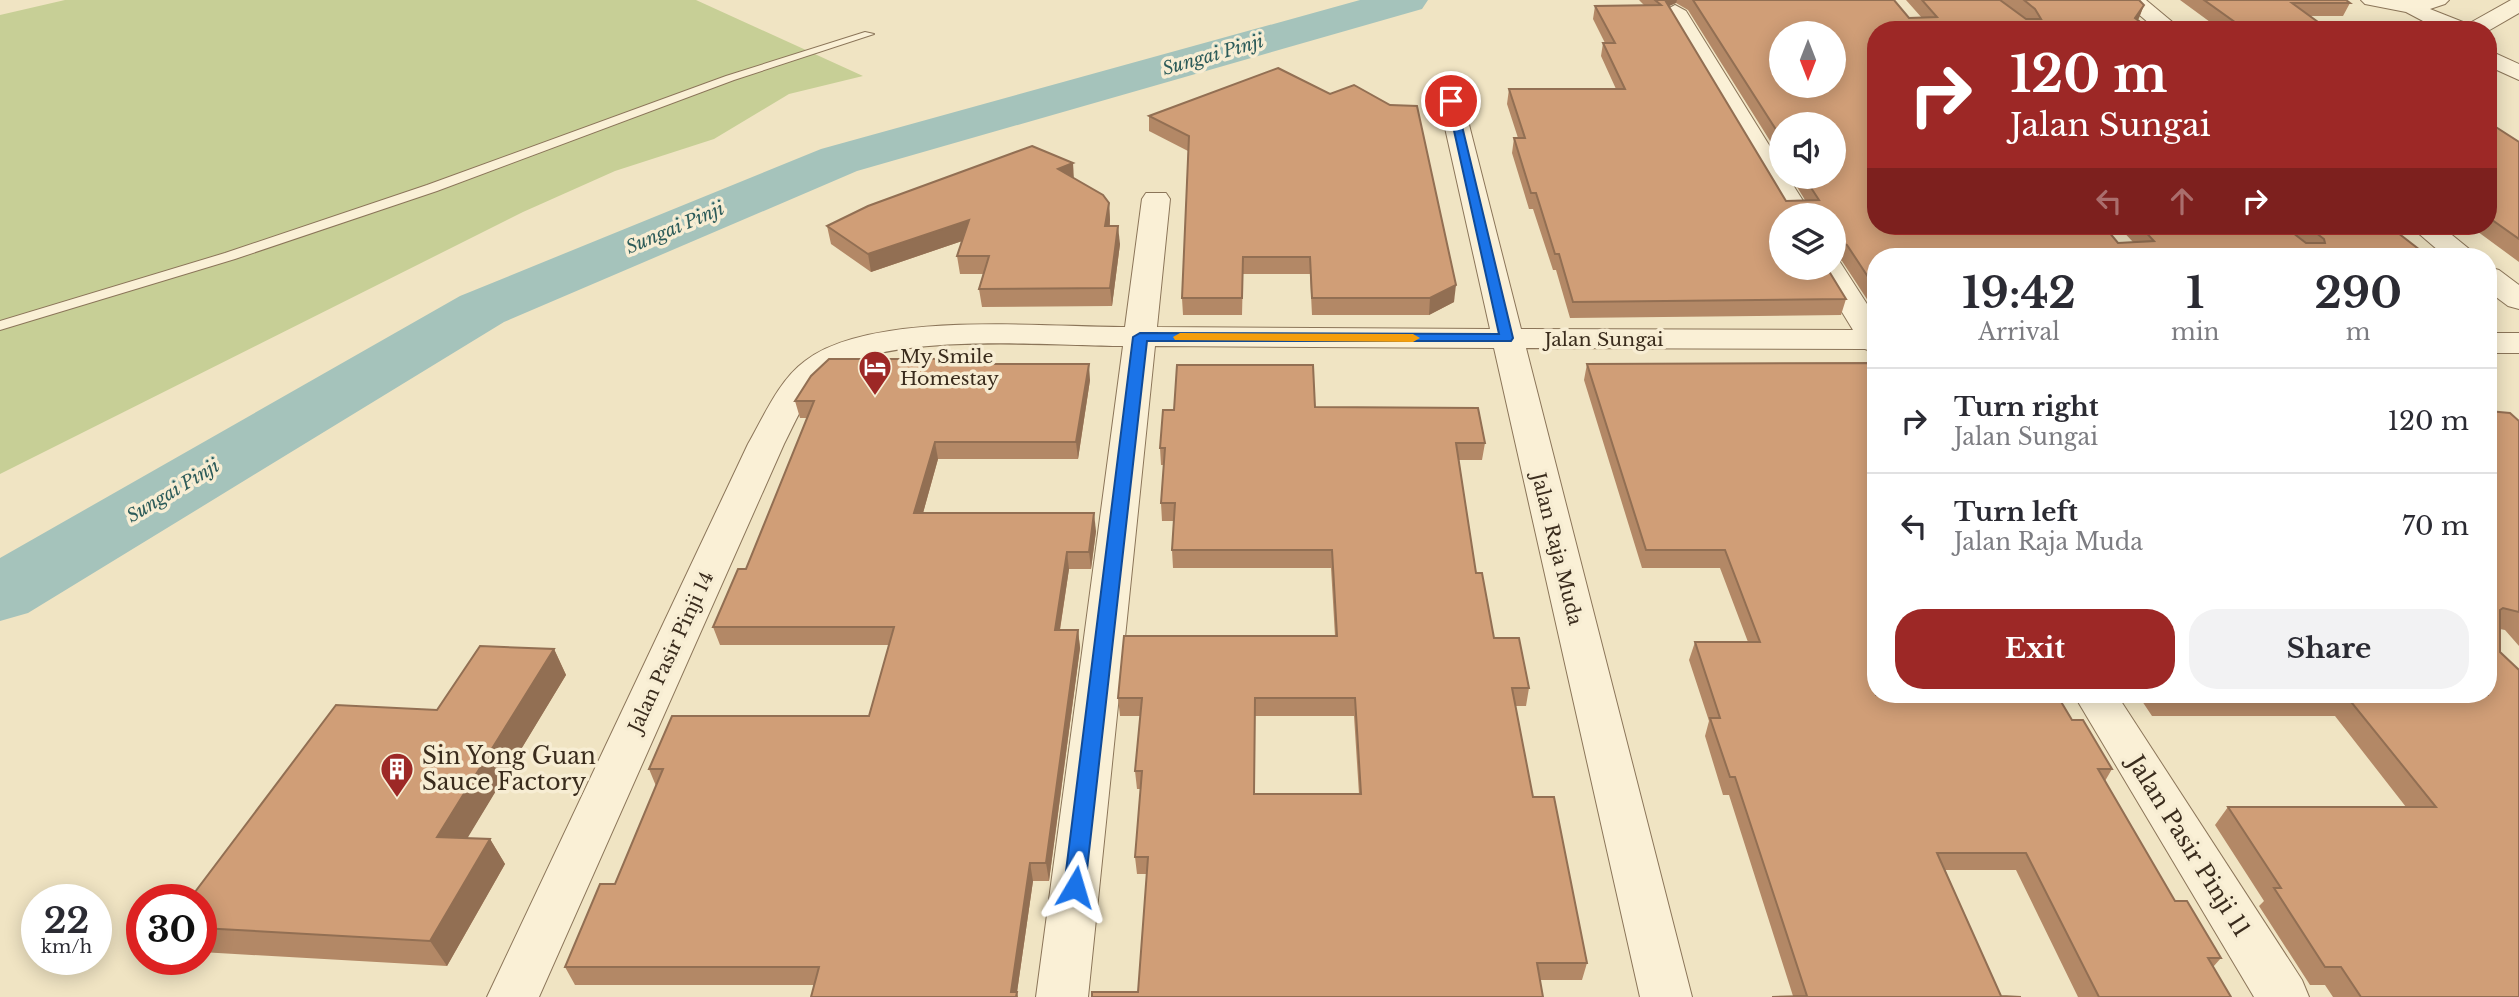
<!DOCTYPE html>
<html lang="en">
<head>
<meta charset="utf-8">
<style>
  :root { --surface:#fff; --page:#f2f2f3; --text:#2b2b33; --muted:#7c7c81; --line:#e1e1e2; --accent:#9d2826 }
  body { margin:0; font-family:"Libre Baskerville",serif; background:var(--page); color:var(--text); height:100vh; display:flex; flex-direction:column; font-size:26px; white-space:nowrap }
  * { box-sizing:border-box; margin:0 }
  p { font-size:23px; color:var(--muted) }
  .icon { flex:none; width:38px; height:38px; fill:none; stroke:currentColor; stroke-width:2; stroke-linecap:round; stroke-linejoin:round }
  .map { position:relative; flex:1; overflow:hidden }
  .sheet { position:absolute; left:1867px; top:248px; width:630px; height:455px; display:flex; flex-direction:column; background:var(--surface); border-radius:28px; box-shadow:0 4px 18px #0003 }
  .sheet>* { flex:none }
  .banner { position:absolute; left:1867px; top:21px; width:630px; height:214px; border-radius:28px; box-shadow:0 4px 18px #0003; background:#9d2826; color:#fff; overflow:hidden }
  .needle { width:46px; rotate:180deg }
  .buttons { position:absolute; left:1769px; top:21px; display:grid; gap:14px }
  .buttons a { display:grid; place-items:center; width:77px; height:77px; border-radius:50%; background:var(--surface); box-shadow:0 4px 18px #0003; font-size:35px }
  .speed { position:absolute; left:21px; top:884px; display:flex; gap:14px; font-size:35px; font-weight:700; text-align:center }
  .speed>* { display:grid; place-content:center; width:91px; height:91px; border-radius:50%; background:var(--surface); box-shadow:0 4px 18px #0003; line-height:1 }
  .speed small { font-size:18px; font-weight:400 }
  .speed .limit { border:10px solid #d22; background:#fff; color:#111 }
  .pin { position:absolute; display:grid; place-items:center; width:60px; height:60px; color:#fff; margin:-30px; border:4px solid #fff; border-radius:50%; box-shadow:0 2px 7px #0007 }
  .me { position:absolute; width:77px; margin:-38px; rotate:7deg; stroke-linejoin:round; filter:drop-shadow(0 0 5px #0008) }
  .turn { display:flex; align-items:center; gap:24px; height:147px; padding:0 28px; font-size:32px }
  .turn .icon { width:91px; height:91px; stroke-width:2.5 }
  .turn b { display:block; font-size:49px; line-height:60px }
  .lanes { display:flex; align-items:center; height:66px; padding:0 28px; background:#0003; justify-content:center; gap:35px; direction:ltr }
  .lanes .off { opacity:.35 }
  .eta { display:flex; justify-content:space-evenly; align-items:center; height:119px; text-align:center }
  .eta b { font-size:42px; font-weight:700; line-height:49px }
  .cta { display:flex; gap:14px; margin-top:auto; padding:14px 28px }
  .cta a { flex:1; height:80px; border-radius:28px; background:var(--accent); color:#fff; font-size:28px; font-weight:700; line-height:80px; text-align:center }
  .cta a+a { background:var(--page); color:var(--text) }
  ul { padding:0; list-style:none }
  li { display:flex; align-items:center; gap:21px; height:105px; padding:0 28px; border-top:2px solid var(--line) }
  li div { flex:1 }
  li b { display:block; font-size:26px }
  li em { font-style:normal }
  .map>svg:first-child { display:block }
  .green { fill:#c7cf96 }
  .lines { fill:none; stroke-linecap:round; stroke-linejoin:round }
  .river { fill:#a5c3bb; fill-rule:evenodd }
  .lane-casing { stroke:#8b7559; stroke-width:2 }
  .street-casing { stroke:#8b7559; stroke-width:2 }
  .lane { fill:#faf0d6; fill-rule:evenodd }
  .street { fill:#faf0d6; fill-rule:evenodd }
  .wall { fill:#b38866; fill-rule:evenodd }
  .shaded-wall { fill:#926f53 }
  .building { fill:#d09e77; stroke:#926f53; stroke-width:2; fill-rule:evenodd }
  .route { fill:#1a73e8; stroke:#114b97; stroke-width:2 }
  .slow { fill:#f59e0b }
  .labels { text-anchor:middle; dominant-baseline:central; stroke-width:7; stroke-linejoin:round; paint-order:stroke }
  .far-water-label { font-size:18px; font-style:italic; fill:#2c5b59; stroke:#f7edd3 }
  .street-label { font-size:19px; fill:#3a2c1d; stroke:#f7edd3 }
  .poi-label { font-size:19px; fill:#3a2c1d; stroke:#f7edd3; text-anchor:start }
  .near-poi-label { font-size:23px; fill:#3a2c1d; stroke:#f7edd3; text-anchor:start }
  .near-street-label { font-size:23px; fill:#3a2c1d; stroke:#f7edd3 }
</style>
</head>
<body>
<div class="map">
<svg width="2519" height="997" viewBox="0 0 2519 997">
  <rect width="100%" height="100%" fill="#f0e4c3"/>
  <path class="green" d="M 65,0 L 696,0 L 863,76 L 789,94 L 714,139 L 615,171 L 523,212 L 0,474 L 0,15 Z"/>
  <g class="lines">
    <path class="river" d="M 1360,0 L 1428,0 L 1422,9 L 857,171 L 504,322 L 28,613 L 0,621 L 0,558 L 460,296 L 821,149 Z"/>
    <defs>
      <path id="lane" d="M 865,32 L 874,34 L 734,80 L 437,191 L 235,259 L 0,330 L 0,321 L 225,253 L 427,185 L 726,76 Z"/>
      <g id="street">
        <path d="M 2122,0 L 2146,0 L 2182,30 L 2157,30 Z"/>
        <path d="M 2361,0 L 2449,0 L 2445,4 L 2430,9 L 2468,24 L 2511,0 L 2519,0 L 2519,13 L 2488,31 L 2440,30 L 2406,12 L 2365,4 Z"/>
        <path d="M 1675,5 L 1686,11 L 1782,166 L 1782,177 L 1788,177 L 1812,215 L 1784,215 L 1664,11 Z"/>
        <path d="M 2488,50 L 2519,64 L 2519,80 L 2488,66 Z"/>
        <path d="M 1451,94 L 1460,96 L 1463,101 L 1521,329 L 1853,330 L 1815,268 L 1834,268 L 1834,260 L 1840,262 L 1876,318 L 1876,353 L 1865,349 L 1526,348 L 1692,997 L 1640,997 L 1494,348 L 1155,346 L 1088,997 L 1036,997 L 1123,346 C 1053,346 876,330 826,377 C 806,394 796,421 784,444 L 539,997 L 487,997 L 748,444 C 764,416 779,380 805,361 C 871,310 1043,327 1125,327 L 1142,199 L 1146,193 L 1166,193 L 1170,199 L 1157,327 L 1490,329 L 1439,101 L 1442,96 Z"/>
        <path d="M 2410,226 L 2441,226 L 2479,257 L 2446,257 Z"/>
        <path d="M 2488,267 L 2499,270 L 2519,285 L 2519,309 L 2508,306 L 2488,291 Z"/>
        <rect x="2488" y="333" width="31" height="20"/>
        <path d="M 2074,695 L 2117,695 L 2302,980 L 2309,997 L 2254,997 Z"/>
      </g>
    </defs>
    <use href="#lane" class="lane-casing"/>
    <use href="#street" class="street-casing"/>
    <use href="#lane" class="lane"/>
    <use href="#street" class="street"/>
  </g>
  <g class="wall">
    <path d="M 1639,0 L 1894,0 L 1909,18 L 1922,18 L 1906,0 L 2139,0 L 2144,5 L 2138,20 L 1876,30 L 2118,243 L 2133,242 L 2118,226 L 2389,226 L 2429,257 L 1876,257 L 1876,313 L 1842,261 L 1835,258 L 1782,215 L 1846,299 L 1841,315 L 1570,318 L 1556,270 L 1553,270 L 1533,209 L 1529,209 L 1512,153 L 1514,138 L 1518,138 L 1507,104 L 1509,89 L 1616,89 L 1601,56 L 1603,43 L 1605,43 L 1593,19 L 1595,6 L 1644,5 ZM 1676,3 L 1688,10 L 1782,160 L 1782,124 L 1834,177 L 1791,177 L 1805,200 L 1786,201 L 1668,6 Z"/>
    <path d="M 2180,0 L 2346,0 L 2350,3 L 2343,16 L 2310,16 L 2329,30 L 2221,30 Z"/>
    <path d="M 1278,68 L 1454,302 L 1429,315 L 1312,315 L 1310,274 L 1243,274 L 1242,315 L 1183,315 L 1182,298 L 1188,151 L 1149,131 L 1149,116 Z"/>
    <path d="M 2488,122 L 2519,142 L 2519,262 L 2470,226 L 2488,226 Z"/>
    <path d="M 1074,178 L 1109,203 L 1110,220 L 1110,226 L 1120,244 L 1112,306 L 982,307 L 979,289 L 983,274 L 960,274 L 957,256 L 962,241 L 871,272 L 831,244 L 827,226 Z"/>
    <path d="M 950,364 L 1090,380 L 1078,459 L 938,459 L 923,513 L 1096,531 L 1091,569 L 1069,569 L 1060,630 L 1078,630 L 1080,648 L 1049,881 L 1033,881 L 1017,992 L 814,985 L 575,985 L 565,967 L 615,884 L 656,786 L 649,769 L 869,716 L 889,645 L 720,645 L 713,627 L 746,569 L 807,418 L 800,418 L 795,401 Z"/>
    <path d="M 1587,364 L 1876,695 L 2072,720 L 2112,769 L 2105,781 L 2175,901 L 2221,958 L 2213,967 L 2231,997 L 2078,997 L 2016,870 L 1945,870 L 2001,996 L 1793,996 L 1729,795 L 1723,795 L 1705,736 L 1709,721 L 1689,660 L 1695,642 L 1748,642 L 1720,568 L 1642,568 L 1584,380 Z"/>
    <path d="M 1315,407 L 1485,443 L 1482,460 L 1459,460 L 1476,573 L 1494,638 L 1529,688 L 1526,706 L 1515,706 L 1533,797 L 1587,963 L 1582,980 L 1540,980 L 1138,992 L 1147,874 L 1137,874 L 1135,857 L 1141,789 L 1137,789 L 1135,771 L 1140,716 L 1120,716 L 1118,698 L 1335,636 L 1331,568 L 1173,568 L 1172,550 L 1174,521 L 1162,521 L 1161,503 L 1164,465 L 1161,465 L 1160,448 ZM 1255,716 L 1354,716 L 1359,794 L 1255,794 Z"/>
    <path d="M 2519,421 L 2519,646 L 2505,630 L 2500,629 L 2500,652 L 2519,997 L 2333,997 L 2325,985 L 2310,985 L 2259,906 L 2264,901 L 2215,825 L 2228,807 L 2406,807 L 2335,716 L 2152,716 L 2138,695 L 2488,695 Z"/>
    <path d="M 554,649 L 566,675 L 467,838 L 490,839 L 505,864 L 447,966 L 201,952 L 201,900 L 437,710 Z"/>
  </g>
  <g class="shaded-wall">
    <path d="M 1664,0 L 1677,0 L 1676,3 L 1663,9 Z"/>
    <path d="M 2144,5 L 2139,18 L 2130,30 L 2135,18 Z"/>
    <path d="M 1073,163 L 1074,180 L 1058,169 Z"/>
    <path d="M 1109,203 L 1110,220 L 1107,244 L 1105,226 Z"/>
    <path d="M 969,220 L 971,238 L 871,272 L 868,254 Z"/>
    <path d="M 1118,226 L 1120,244 L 1112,306 L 1110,288 Z"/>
    <path d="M 1840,242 L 1834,259 L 1834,250 Z"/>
    <path d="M 1456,285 L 1454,302 L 1429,315 L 1430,298 Z"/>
    <path d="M 1089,364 L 1090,380 L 1078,459 L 1076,442 Z"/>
    <path d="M 935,442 L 938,459 L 918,531 L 914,513 Z"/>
    <path d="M 1094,513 L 1096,531 L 1091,569 L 1089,552 Z"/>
    <path d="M 1067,552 L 1069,569 L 1057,648 L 1055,630 Z"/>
    <path d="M 1078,630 L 1080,648 L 1049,881 L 1046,863 Z"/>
    <path d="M 554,649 L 566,675 L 453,862 L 437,837 Z"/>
    <path d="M 490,839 L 505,864 L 447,966 L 430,941 Z"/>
    <path d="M 1030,863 L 1033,881 L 1017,992 L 1018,997 L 1012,997 L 1011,992 Z"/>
  </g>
  <g class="building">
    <path d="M 1655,0 L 1665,0 L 1786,201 L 1819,200 L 1804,177 L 1834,177 L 1834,124 L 1782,124 L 1782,139 L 1693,0 L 1894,0 L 1909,18 L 1937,17 L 1922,0 L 2000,0 L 2026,19 L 2041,19 L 2035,9 L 2024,0 L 2139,0 L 2144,5 L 2135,18 L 2151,30 L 1876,30 L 1876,226 L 2104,226 L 2118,243 L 2154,241 L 2140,226 L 2284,226 L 2306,243 L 2325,243 L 2324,239 L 2307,226 L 2389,226 L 2429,257 L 1876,257 L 1876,289 L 1847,245 L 1840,242 L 1836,250 L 1834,250 L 1834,215 L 1782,215 L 1782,268 L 1827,268 L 1846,299 L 1573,302 L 1559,254 L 1555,254 L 1536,193 L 1531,193 L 1514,138 L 1525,138 L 1509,89 L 1625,89 L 1603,43 L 1615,43 L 1595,6 L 1661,5 ZM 1782,33 L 1834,33 L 1834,86 L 1782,86 Z"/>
    <path d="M 2204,0 L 2346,0 L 2350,3 L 2292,3 L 2329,30 L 2246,30 Z"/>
    <path d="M 1278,68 L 1330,94 L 1354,85 L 1390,105 L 1417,106 L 1456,285 L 1430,298 L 1312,298 L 1310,257 L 1243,257 L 1242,298 L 1182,298 L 1189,136 L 1149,116 Z"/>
    <path d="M 2488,122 L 2519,142 L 2519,239 L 2488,217 Z"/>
    <path d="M 1032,146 L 1073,163 L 1058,169 L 1103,195 L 1109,203 L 1105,226 L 1118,226 L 1110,288 L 979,289 L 989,256 L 957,256 L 969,220 L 868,254 L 827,226 L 868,206 Z"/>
    <path d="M 829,359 L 949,359 L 948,364 L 1089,364 L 1076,442 L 935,442 L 914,513 L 1094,513 L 1089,552 L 1067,552 L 1055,630 L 1078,630 L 1046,863 L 1030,863 L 1011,992 L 1017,992 L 1016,997 L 811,997 L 819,967 L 565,967 L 600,884 L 615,884 L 663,769 L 649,769 L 672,716 L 869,716 L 894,627 L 713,627 L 738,569 L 746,569 L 814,401 L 795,401 L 811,376 Z"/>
    <path d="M 1876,363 L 1876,695 L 2057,695 L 2072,720 L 2083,720 L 2112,769 L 2098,769 L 2175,901 L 2187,901 L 2221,958 L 2208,958 L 2231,997 L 2099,997 L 2026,853 L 1937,853 L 2001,996 L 2021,997 L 1772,997 L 1807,996 L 1735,777 L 1730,777 L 1710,718 L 1720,718 L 1695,642 L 1760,642 L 1725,550 L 1646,550 L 1587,364 Z"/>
    <path d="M 1177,365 L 1313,365 L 1315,407 L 1478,408 L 1485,443 L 1456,443 L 1476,573 L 1482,573 L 1494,638 L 1519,638 L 1529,688 L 1512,688 L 1533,797 L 1554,797 L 1587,963 L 1537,963 L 1543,997 L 1092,997 L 1092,992 L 1138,992 L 1148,857 L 1135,857 L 1142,771 L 1135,771 L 1142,698 L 1118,698 L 1124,636 L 1337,636 L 1332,550 L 1172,550 L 1175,503 L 1161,503 L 1165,448 L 1160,448 L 1163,410 L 1174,410 ZM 1255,698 L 1355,698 L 1361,794 L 1254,794 Z"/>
    <path d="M 2488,411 L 2510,413 L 2519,421 L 2519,612 L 2503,608 L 2500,610 L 2500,652 L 2519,670 L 2519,997 L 2361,997 L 2341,967 L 2325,967 L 2274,888 L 2281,888 L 2228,807 L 2436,807 L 2348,698 L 2163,698 L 2161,695 L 2488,695 Z"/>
    <path d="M 480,646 L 554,649 L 437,837 L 490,839 L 430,941 L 201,928 L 201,900 L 189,900 L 336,705 L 437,710 Z"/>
  </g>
  <path class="route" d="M 1447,99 L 1456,101 L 1513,338 L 1511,341 L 1147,341 L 1085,887 L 1082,893 L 1075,896 L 1067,893 L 1064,887 L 1133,337 L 1140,333 L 1499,334 Z"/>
  <path class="slow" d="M 1180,333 L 1413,334 L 1420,338 L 1413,342 L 1175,340 L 1173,337 Z"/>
  <defs>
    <symbol id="hotel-pin" viewBox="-11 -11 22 30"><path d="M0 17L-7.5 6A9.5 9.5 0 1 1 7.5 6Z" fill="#9d2826" stroke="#f7edd3"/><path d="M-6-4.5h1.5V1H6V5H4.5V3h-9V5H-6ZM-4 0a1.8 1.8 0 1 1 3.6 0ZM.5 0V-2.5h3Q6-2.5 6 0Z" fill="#fff"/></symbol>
    <symbol id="building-pin" viewBox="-11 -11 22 30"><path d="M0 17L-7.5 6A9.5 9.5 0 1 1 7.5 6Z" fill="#9d2826" stroke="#f7edd3"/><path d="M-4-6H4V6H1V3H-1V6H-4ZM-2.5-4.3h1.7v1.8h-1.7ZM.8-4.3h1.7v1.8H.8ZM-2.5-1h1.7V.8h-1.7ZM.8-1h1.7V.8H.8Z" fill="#fff"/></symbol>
  </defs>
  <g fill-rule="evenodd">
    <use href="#hotel-pin" x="856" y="348" width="38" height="52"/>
    <use href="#building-pin" x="378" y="750" width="38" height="52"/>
  </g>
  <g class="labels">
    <g class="far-water-label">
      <text transform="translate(1213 55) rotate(-16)">Sungai Pinji</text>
      <text transform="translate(675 228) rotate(-23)">Sungai Pinji</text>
      <text transform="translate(173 491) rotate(-31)">Sungai Pinji</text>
    </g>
    <g class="street-label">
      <text x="1604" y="339">Jalan Sungai</text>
      <text transform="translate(1557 549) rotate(76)">Jalan Raja Muda</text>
      <text transform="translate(671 652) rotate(-65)">Jalan Pasir Pinji 14</text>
    </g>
    <g class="poi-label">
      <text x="900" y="356">My Smile<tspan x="900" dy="22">Homestay</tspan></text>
    </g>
    <g class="near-poi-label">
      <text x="422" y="756">Sin Yong Guan<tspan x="422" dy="26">Sauce Factory</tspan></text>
    </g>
    <g class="near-street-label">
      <text transform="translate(2189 846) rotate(58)">Jalan Pasir Pinji 11</text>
    </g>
  </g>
</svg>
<div class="buttons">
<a><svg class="needle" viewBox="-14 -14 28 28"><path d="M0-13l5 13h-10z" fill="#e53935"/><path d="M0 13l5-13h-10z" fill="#7c7c81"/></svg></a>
<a><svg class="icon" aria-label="sound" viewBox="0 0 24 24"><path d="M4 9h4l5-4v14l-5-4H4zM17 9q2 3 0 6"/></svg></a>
<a><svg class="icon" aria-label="layers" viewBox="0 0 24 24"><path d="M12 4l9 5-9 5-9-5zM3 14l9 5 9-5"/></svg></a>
</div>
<div class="speed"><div>22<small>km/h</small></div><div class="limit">30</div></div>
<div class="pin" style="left:1451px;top:101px;background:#d93025"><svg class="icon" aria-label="arrive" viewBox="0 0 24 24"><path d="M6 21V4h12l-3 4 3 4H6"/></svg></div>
<svg class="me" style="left:1075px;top:887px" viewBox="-20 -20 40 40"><path d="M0-17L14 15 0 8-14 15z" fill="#1a73e8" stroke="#fff" stroke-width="4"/></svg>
<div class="banner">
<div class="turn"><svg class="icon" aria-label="right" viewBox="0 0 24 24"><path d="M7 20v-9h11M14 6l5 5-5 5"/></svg><div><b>120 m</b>Jalan Sungai</div></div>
<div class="lanes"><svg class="icon off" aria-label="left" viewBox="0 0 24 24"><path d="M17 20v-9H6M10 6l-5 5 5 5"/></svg><svg class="icon off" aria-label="ahead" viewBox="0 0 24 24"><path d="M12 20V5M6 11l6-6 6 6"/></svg><svg class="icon" aria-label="right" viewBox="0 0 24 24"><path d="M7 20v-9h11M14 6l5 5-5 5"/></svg></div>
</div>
<section class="sheet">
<div class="eta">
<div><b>19:42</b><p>Arrival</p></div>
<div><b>1</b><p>min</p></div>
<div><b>290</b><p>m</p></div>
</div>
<ul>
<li><svg class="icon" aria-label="right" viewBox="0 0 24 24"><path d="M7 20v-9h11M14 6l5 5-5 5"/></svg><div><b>Turn right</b><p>Jalan Sungai</p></div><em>120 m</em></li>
<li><svg class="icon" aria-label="left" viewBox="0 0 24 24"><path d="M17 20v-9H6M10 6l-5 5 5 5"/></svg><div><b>Turn left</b><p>Jalan Raja Muda</p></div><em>70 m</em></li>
</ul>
<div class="cta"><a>Exit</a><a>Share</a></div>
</section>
</div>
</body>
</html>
